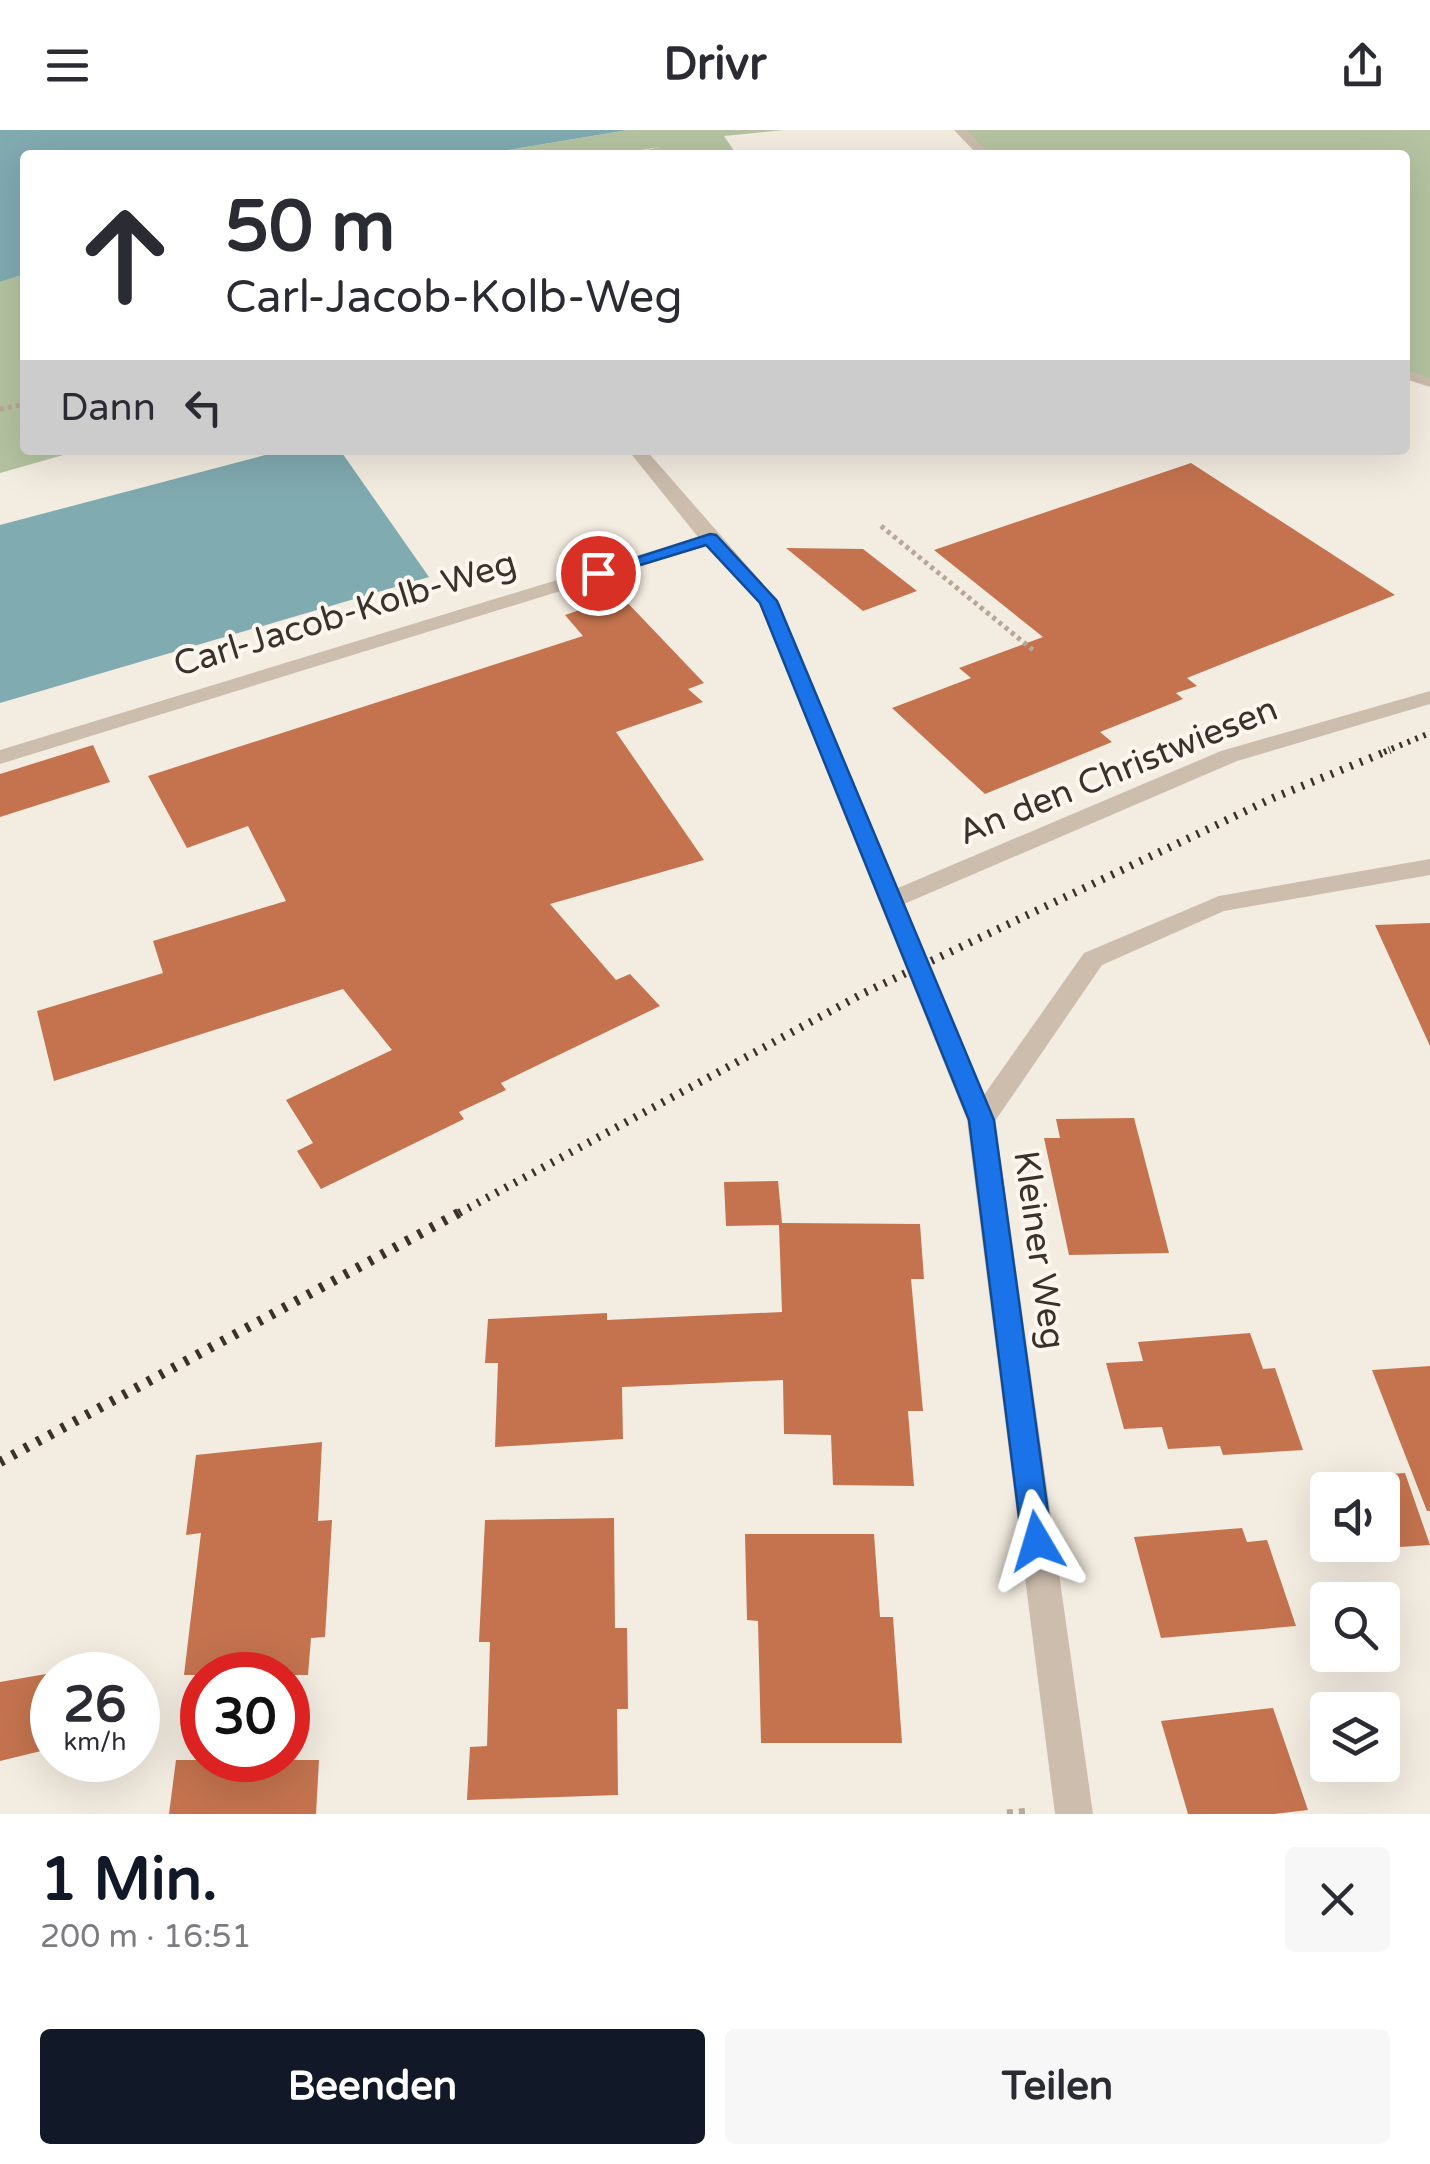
<!DOCTYPE html>
<html lang="de">
<head>
<meta charset="utf-8">
<style>
  :root { --surface:#fff; --page:#f7f7f7; --text:#2b2b33; --muted:#7c7c81; --accent:#111827 }
  body { margin:0; font-family:"Varela Round",sans-serif; background:var(--page); color:var(--text); height:100vh; display:flex; flex-direction:column; font-size:38px; white-space:nowrap }
  * { box-sizing:border-box; margin:0 }
  p { font-size:32px; color:var(--muted) }
  .icon { flex:none; width:55px; height:55px; fill:none; stroke:currentColor; stroke-width:2; stroke-linecap:round; stroke-linejoin:round }
  .map { position:relative; height:1684px; overflow:hidden }
  .sheet { display:flex; flex-direction:column; background:var(--surface); flex:1 }
  .sheet>* { flex:none }
  .top-card { position:absolute; left:20px; top:20px; width:1390px; height:305px; border-radius:10px; box-shadow:0 10px 40px #0002; background:#fff; color:var(--text); overflow:hidden }
  .fabs { position:absolute; left:1310px; top:1342px; display:grid; gap:20px }
  .fabs a { display:grid; place-items:center; width:90px; height:90px; border-radius:10px; background:var(--surface); box-shadow:0 10px 40px #0002; font-size:50px }
  .speed { position:absolute; left:30px; top:1522px; display:flex; gap:20px; font-size:50px; font-weight:700; text-align:center }
  .speed>* { display:grid; place-content:center; width:130px; height:130px; border-radius:50%; background:var(--surface); box-shadow:0 10px 40px #0002; line-height:1 }
  .speed small { font-size:25px; font-weight:400 }
  .speed .limit { border:15px solid #d22; background:#fff; color:#111 }
  .pin { position:absolute; display:grid; place-items:center; width:85px; height:85px; color:#fff; margin:-42px; border:5px solid #fff; border-radius:50%; box-shadow:0 2px 10px #0007 }
  .me { position:absolute; width:110px; margin:-55px; rotate:353deg; stroke-linejoin:round; filter:drop-shadow(0 0 8px #0008) }
  .turn { display:flex; align-items:center; gap:35px; height:210px; padding:0 40px; font-size:45px }
  .turn .icon { width:130px; height:130px; stroke-width:2.5 }
  .turn b { display:block; font-size:70px; line-height:85px }
  .then { display:flex; align-items:center; height:95px; padding:0 40px; background:#0003; gap:20px; font-size:38px }
  .round { display:grid; place-items:center; flex:none; width:105px; height:105px; border-radius:10px; background:var(--page) }
  .summary { display:flex; align-items:center; justify-content:space-between; height:170px; padding:0 40px }
  h1 { font-size:60px; font-weight:700; line-height:75px; color:var(--accent) }
  .primary-button { display:flex; gap:20px; margin-top:auto; padding:20px 40px }
  .primary-button a { flex:1; height:115px; border-radius:10px; background:var(--accent); color:#fff; font-size:40px; font-weight:700; line-height:115px; text-align:center }
  .primary-button a+a { background:var(--page); color:var(--text) }
  header { display:flex; justify-content:space-between; align-items:center; height:130px; padding:0 40px; background:var(--surface); font-size:45px; font-weight:700 }
  .map>svg:first-child { display:block }
  .green { fill:#b5c3a1 }
  .water { fill:#80abb1 }
  .building { fill:#c4734e }
  .lines { fill:none; stroke-linecap:round; stroke-linejoin:round }
  .path-far1 { stroke:#b8a797; stroke-width:5; stroke-dasharray:4 4; stroke-linecap:butt }
  .path { stroke:#b8a797; stroke-width:9; stroke-dasharray:6 6; stroke-linecap:butt }
  .service { fill:#ccbdad; fill-rule:evenodd }
  .minor { fill:#ccbdad; fill-rule:evenodd }
  .rail-far2 { stroke:#3a312b; stroke-width:6; stroke-dasharray:2.5 6; stroke-linecap:butt }
  .rail-far1 { stroke:#3a312b; stroke-width:8; stroke-dasharray:2.5 8; stroke-linecap:butt }
  .rail { stroke:#3a312b; stroke-width:10; stroke-dasharray:4 10; stroke-linecap:butt }
  .route { fill:#1a73e8; stroke:#114b97; stroke-width:2.5 }
  .labels { text-anchor:middle; dominant-baseline:central; stroke-width:8; stroke-linejoin:round; paint-order:stroke }
  .street-label { font-size:35px; fill:#3a312b; stroke:#fbf6ee }
</style>
</head>
<body>
<header><svg class="icon" aria-label="menu" viewBox="0 0 24 24"><path d="M4 6h16M4 12h16M4 18h16"/></svg>Drivr<svg class="icon" aria-label="share" viewBox="0 0 24 24"><path d="M12 15V3M7 8l5-5 5 5M5 13v7h14v-7"/></svg></header>
<div class="map">
<svg width="1430" height="1684" viewBox="0 0 1430 1684">
  <rect width="100%" height="100%" fill="#f3ece1"/>
  <g class="green">
    <path d="M 628,0 L 783,0 L 724,6 L 737,25 L 624,25 L 660,17 L 612,25 L 478,25 Z"/>
    <path d="M 960,0 L 1430,0 L 1430,253 L 1405,244 L 1405,25 L 985,25 Z"/>
    <path d="M 25,144 L 25,320 L 81,320 L 0,343 L 0,152 Z"/>
  </g>
  <g class="water">
    <path d="M 0,0 L 628,0 L 478,25 L 25,25 L 25,144 L 0,152 Z"/>
    <path d="M 284,320 L 340,320 L 429,447 L 0,573 L 0,395 Z"/>
  </g>
  <g class="building">
    <path d="M 1191,333 L 1395,465 L 1187,548 L 1197,556 L 1176,563 L 1183,569 L 1100,602 L 1112,612 L 985,664 L 892,578 L 971,548 L 959,538 L 1043,507 L 934,420 Z"/>
    <path d="M 786,418 L 863,419 L 917,461 L 863,481 Z"/>
    <path d="M 621,466 L 704,553 L 688,559 L 703,572 L 616,602 L 704,730 L 550,774 L 616,850 L 630,844 L 660,876 L 501,953 L 506,960 L 459,982 L 464,989 L 321,1059 L 297,1021 L 313,1013 L 286,970 L 392,920 L 343,859 L 54,951 L 37,881 L 163,843 L 153,811 L 286,771 L 248,696 L 187,718 L 148,646 L 583,506 L 565,485 Z"/>
    <path d="M 93,615 L 110,652 L 0,687 L 0,644 Z"/>
    <path d="M 1430,793 L 1430,916 L 1375,795 Z"/>
    <path d="M 1134,988 L 1169,1123 L 1069,1125 L 1044,1008 L 1060,1008 L 1056,989 Z"/>
    <path d="M 778,1051 L 782,1093 L 920,1094 L 924,1149 L 911,1149 L 923,1281 L 908,1281 L 914,1356 L 833,1355 L 831,1305 L 784,1304 L 783,1250 L 622,1257 L 623,1309 L 495,1317 L 498,1233 L 485,1233 L 488,1189 L 607,1183 L 607,1190 L 782,1182 L 779,1095 L 726,1096 L 724,1052 Z"/>
    <path d="M 1250,1203 L 1263,1239 L 1275,1238 L 1303,1320 L 1223,1325 L 1220,1316 L 1168,1319 L 1162,1297 L 1124,1299 L 1106,1233 L 1143,1231 L 1138,1212 Z"/>
    <path d="M 1430,1236 L 1430,1381 L 1427,1381 L 1372,1240 Z"/>
    <path d="M 322,1312 L 318,1391 L 332,1390 L 325,1507 L 311,1508 L 308,1545 L 184,1545 L 201,1403 L 186,1405 L 196,1325 Z"/>
    <path d="M 1405,1343 L 1430,1415 L 1354,1420 L 1353,1415 L 1382,1415 L 1382,1360 L 1333,1360 L 1329,1348 Z"/>
    <path d="M 614,1388 L 615,1498 L 627,1498 L 628,1579 L 617,1579 L 618,1665 L 467,1670 L 470,1617 L 487,1616 L 490,1512 L 479,1512 L 485,1390 Z"/>
    <path d="M 1242,1398 L 1247,1412 L 1267,1410 L 1296,1496 L 1161,1508 L 1134,1407 Z"/>
    <path d="M 745,1404 L 874,1404 L 880,1487 L 893,1487 L 902,1613 L 761,1613 L 758,1491 L 747,1490 Z"/>
    <path d="M 46,1544 L 41,1621 L 0,1631 L 0,1552 Z"/>
    <path d="M 1273,1578 L 1308,1680 L 1274,1684 L 1188,1684 L 1161,1591 Z"/>
    <path d="M 176,1630 L 319,1630 L 316,1684 L 169,1684 Z"/>
  </g>
  <g class="lines">
    <g class="path-far1">
      <path d="M 0,279 L 25,274"/>
      <path d="M 881,396 L 1033,520"/>
    </g>
    <path class="path" d="M 1007,1684 L 1031,1682"/>
    <g class="service">
      <path d="M 954,0 L 966,0 L 991,25 L 978,25 Z"/>
      <path d="M 1405,240 L 1430,248 L 1430,257 L 1405,249 Z"/>
    </g>
    <path class="minor" d="M 628,320 L 646,320 L 778,471 L 898,758 L 1221,621 L 1430,561 L 1430,574 L 1237,631 L 904,774 L 984,965 L 1084,823 L 1219,766 L 1430,729 L 1430,745 L 1224,781 L 1102,835 L 995,991 L 1093,1684 L 1055,1684 L 967,990 L 759,473 L 706,416 L 0,634 L 0,620 L 698,407 Z"/>
    <path class="rail-far2" d="M 1384,622 L 1430,603"/>
    <path class="rail-far1" d="M 459,1083 L 864,863 L 1273,668 L 1390,620"/>
    <path class="rail" d="M 0,1332 L 464,1080"/>
  </g>
  <path class="route" d="M 710,404 L 716,405 L 777,471 L 994,990 L 1052,1411 L 1048,1422 L 1037,1426 L 1027,1422 L 1022,1411 L 969,990 L 760,473 L 706,415 L 598,448 L 589,443 Z"/>
  <g class="labels">
    <g class="street-label">
      <text transform="translate(345 484) rotate(-17)">Carl-Jacob-Kolb-Weg</text>
      <text transform="translate(1118 641) rotate(-22)">An den Christwiesen</text>
      <text transform="translate(1039 1120) rotate(82)">Kleiner Weg</text>
    </g>
  </g>
</svg>
<div class="fabs">
<a><svg class="icon" aria-label="sound" viewBox="0 0 24 24"><path d="M4 9h4l5-4v14l-5-4H4zM17 9q2 3 0 6"/></svg></a>
<a><svg class="icon" aria-label="search" viewBox="0 0 24 24"><circle cx="10" cy="10" r="6"/><path d="M15 15l6 6"/></svg></a>
<a><svg class="icon" aria-label="layers" viewBox="0 0 24 24"><path d="M12 4l9 5-9 5-9-5zM3 14l9 5 9-5"/></svg></a>
</div>
<div class="speed"><div>26<small>km/h</small></div><div class="limit">30</div></div>
<div class="pin" style="left:598px;top:443px;background:#d93025"><svg class="icon" aria-label="arrive" viewBox="0 0 24 24"><path d="M6 21V4h12l-3 4 3 4H6"/></svg></div>
<svg class="me" style="left:1037px;top:1411px" viewBox="-20 -20 40 40"><path d="M0-17L14 15 0 8-14 15z" fill="#1a73e8" stroke="#fff" stroke-width="4"/></svg>
<div class="top-card">
<div class="turn"><svg class="icon" aria-label="ahead" viewBox="0 0 24 24"><path d="M12 20V5M6 11l6-6 6 6"/></svg><div><b>50 m</b>Carl-Jacob-Kolb-Weg</div></div>
<div class="then">Dann<svg class="icon" aria-label="left" viewBox="0 0 24 24"><path d="M17 20v-9H6M10 6l-5 5 5 5"/></svg></div>
</div>
</div>
<section class="sheet">
<div class="summary"><div><h1>1 Min.</h1><p>200 m · 16:51</p></div><a class="round"><svg class="icon" aria-label="close" viewBox="0 0 24 24"><path d="M6 6l12 12M18 6L6 18"/></svg></a></div>
<div class="primary-button"><a>Beenden</a><a>Teilen</a></div>
</section>
</body>
</html>
